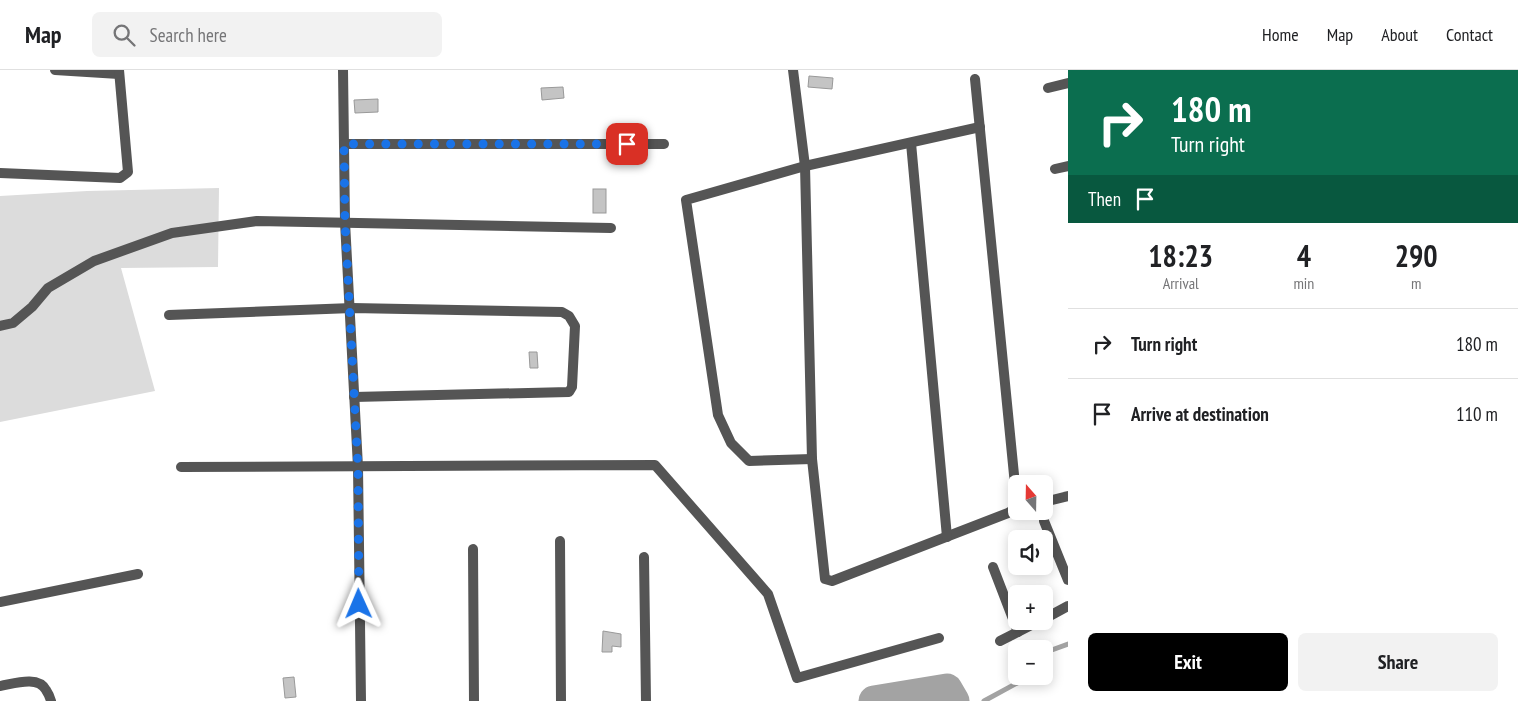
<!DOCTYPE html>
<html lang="en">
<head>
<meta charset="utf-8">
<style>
  :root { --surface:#fff; --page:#f2f2f2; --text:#202124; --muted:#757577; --line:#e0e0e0; --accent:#000 }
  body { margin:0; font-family:"PT Sans Narrow",sans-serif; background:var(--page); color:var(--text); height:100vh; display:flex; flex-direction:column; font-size:19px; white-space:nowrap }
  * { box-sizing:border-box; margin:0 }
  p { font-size:16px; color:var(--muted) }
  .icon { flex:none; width:28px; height:28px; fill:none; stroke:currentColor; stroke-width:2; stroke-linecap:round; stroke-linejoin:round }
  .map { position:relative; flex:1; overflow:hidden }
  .side { display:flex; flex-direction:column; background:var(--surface); width:450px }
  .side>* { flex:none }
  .banner { background:#0b6e4f; color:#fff; overflow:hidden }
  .needle { width:32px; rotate:340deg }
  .controls { position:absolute; left:1008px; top:405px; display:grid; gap:10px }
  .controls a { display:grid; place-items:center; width:45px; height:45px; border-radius:8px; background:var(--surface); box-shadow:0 2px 12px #0003; font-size:25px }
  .pin { position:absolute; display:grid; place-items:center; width:42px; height:42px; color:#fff; margin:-21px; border-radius:10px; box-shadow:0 2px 8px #0006 }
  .me { position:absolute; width:55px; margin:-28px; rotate:359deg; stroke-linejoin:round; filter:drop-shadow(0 0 4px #0008) }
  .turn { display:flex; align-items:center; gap:18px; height:105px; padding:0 20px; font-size:22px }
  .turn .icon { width:65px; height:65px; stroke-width:2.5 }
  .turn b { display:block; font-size:35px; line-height:42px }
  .then { display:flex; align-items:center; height:48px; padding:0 20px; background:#0003; gap:10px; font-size:19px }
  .eta { display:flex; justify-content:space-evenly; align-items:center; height:85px; text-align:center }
  .eta b { font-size:30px; font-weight:800; line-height:35px }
  .cta { display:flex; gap:10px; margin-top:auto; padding:10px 20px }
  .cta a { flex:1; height:58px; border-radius:8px; background:var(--accent); color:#fff; font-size:20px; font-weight:800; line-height:58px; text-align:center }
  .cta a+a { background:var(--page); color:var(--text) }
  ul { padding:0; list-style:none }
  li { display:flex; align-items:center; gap:15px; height:70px; padding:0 20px; border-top:1px solid var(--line) }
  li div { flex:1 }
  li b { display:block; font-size:19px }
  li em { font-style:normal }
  header { display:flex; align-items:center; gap:30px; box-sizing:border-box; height:70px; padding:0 25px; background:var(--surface); border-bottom:1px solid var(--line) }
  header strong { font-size:24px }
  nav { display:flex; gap:28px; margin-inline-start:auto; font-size:18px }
  .search { width:350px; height:45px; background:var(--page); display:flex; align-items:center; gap:12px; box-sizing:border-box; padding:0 18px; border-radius:8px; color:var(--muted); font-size:19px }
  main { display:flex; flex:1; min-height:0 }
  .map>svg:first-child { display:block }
  .green { fill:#dcdcdc }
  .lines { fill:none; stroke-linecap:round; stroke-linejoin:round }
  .stream { stroke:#a3a3a3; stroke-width:5 }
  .river { stroke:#a3a3a3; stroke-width:31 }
  .building { fill:#c4c4c4; stroke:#999 }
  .minor { stroke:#555; stroke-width:10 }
  .route { stroke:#1a73e8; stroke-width:9; stroke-dasharray:0 16.2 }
</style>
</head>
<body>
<header>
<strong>Map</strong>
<div class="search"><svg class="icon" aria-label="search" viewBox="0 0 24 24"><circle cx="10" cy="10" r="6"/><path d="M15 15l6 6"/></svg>Search here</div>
<nav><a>Home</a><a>Map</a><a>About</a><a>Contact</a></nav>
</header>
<main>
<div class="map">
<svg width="1068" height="631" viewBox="0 0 1068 631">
  <rect width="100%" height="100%" fill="#fff"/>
  <path class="green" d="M 219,118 L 218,197 L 121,198 L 155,321 L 0,352 L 0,126 L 87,121 Z"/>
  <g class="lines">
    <g class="stream">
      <path d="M 1044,599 L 1046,598 L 1049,581 L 1068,574"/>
      <path d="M 984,631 L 1030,606"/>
    </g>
    <path class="river" d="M 874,631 L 947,619 L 954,631"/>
  </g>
  <g class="building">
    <path d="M 809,6 L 833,8 L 832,19 L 808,17 Z"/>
    <path d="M 563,17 L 564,28 L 542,30 L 541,18 Z"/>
    <path d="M 378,29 L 378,42 L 355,43 L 354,30 Z"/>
    <rect x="593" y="119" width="13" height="24"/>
    <path d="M 529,282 L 537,282 L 538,298 L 530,298 Z"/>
    <path d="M 603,561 L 621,564 L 621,577 L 612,576 L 612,582 L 602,582 Z"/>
    <path d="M 294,607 L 296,627 L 285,628 L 283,608 Z"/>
  </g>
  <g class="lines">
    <g class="minor">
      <path d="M 55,0 L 119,4"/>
      <path d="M 343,0 L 345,152 L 358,397 L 361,631"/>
      <path d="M 793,0 L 805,96 L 812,389 L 825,509 L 832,511 L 1008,443 L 1016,438 L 1016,435"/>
      <path d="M 975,9 L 1016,425"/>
      <path d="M 1048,18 L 1068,13"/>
      <path d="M 911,73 L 947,467"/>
      <path d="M 344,74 L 664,74"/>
      <path d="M 1055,99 L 1068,96"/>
      <path d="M 0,103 L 120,108 L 128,102 L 119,0"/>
      <path d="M 169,245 L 352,238 L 562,242 L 569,246 L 575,256 L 572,317 L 569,322 L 354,327"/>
      <path d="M 0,256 L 13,253 L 32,237 L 48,218 L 94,191 L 172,163 L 257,151 L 611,158"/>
      <path d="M 812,389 L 749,391 L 731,373 L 718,345 L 686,130 L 805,96 L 980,57"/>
      <path d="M 181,397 L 655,395 L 768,524 L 797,608 L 939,568"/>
      <path d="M 1044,432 L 1068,426"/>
      <path d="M 1044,451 L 1068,510"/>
      <path d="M 560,471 L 561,631"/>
      <path d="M 473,479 L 474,631"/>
      <path d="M 644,487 L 646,631"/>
      <path d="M 993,497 L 1018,562"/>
      <path d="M 0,532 L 138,504"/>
      <path d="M 1044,549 L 1068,536"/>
      <path d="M 1000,571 L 1039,551"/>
      <path d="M 0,616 C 13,614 38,605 46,620 C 48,623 50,627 51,631"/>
    </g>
  </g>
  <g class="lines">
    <path class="route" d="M 359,534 L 358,398 L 345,152 L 344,74 L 627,74"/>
  </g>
</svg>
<div class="controls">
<a><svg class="needle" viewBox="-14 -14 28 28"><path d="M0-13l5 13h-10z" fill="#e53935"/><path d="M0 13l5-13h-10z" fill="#757577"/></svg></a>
<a><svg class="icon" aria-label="sound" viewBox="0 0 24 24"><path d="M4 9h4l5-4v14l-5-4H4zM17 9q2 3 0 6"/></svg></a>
<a>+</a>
<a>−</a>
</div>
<div class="pin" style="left:627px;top:74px;background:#d93025"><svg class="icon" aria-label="arrive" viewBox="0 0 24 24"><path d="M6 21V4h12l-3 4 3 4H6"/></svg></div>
<svg class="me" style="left:359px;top:534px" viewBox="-20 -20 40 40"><path d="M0-17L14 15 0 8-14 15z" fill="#1a73e8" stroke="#fff" stroke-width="4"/></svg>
</div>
<section class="side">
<div class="banner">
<div class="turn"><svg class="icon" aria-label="right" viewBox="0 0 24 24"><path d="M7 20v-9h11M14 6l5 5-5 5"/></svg><div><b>180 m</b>Turn right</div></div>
<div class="then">Then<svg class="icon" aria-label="arrive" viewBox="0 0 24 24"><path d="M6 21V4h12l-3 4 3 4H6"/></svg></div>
</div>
<div class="eta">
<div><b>18:23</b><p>Arrival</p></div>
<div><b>4</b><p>min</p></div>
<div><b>290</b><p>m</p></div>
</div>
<ul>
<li><svg class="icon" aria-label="right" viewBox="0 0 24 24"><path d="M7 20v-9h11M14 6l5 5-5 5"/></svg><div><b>Turn right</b></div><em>180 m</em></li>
<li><svg class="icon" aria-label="arrive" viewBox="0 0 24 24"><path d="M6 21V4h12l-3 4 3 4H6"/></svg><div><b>Arrive at destination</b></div><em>110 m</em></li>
</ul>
<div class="cta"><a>Exit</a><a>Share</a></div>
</section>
</main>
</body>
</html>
